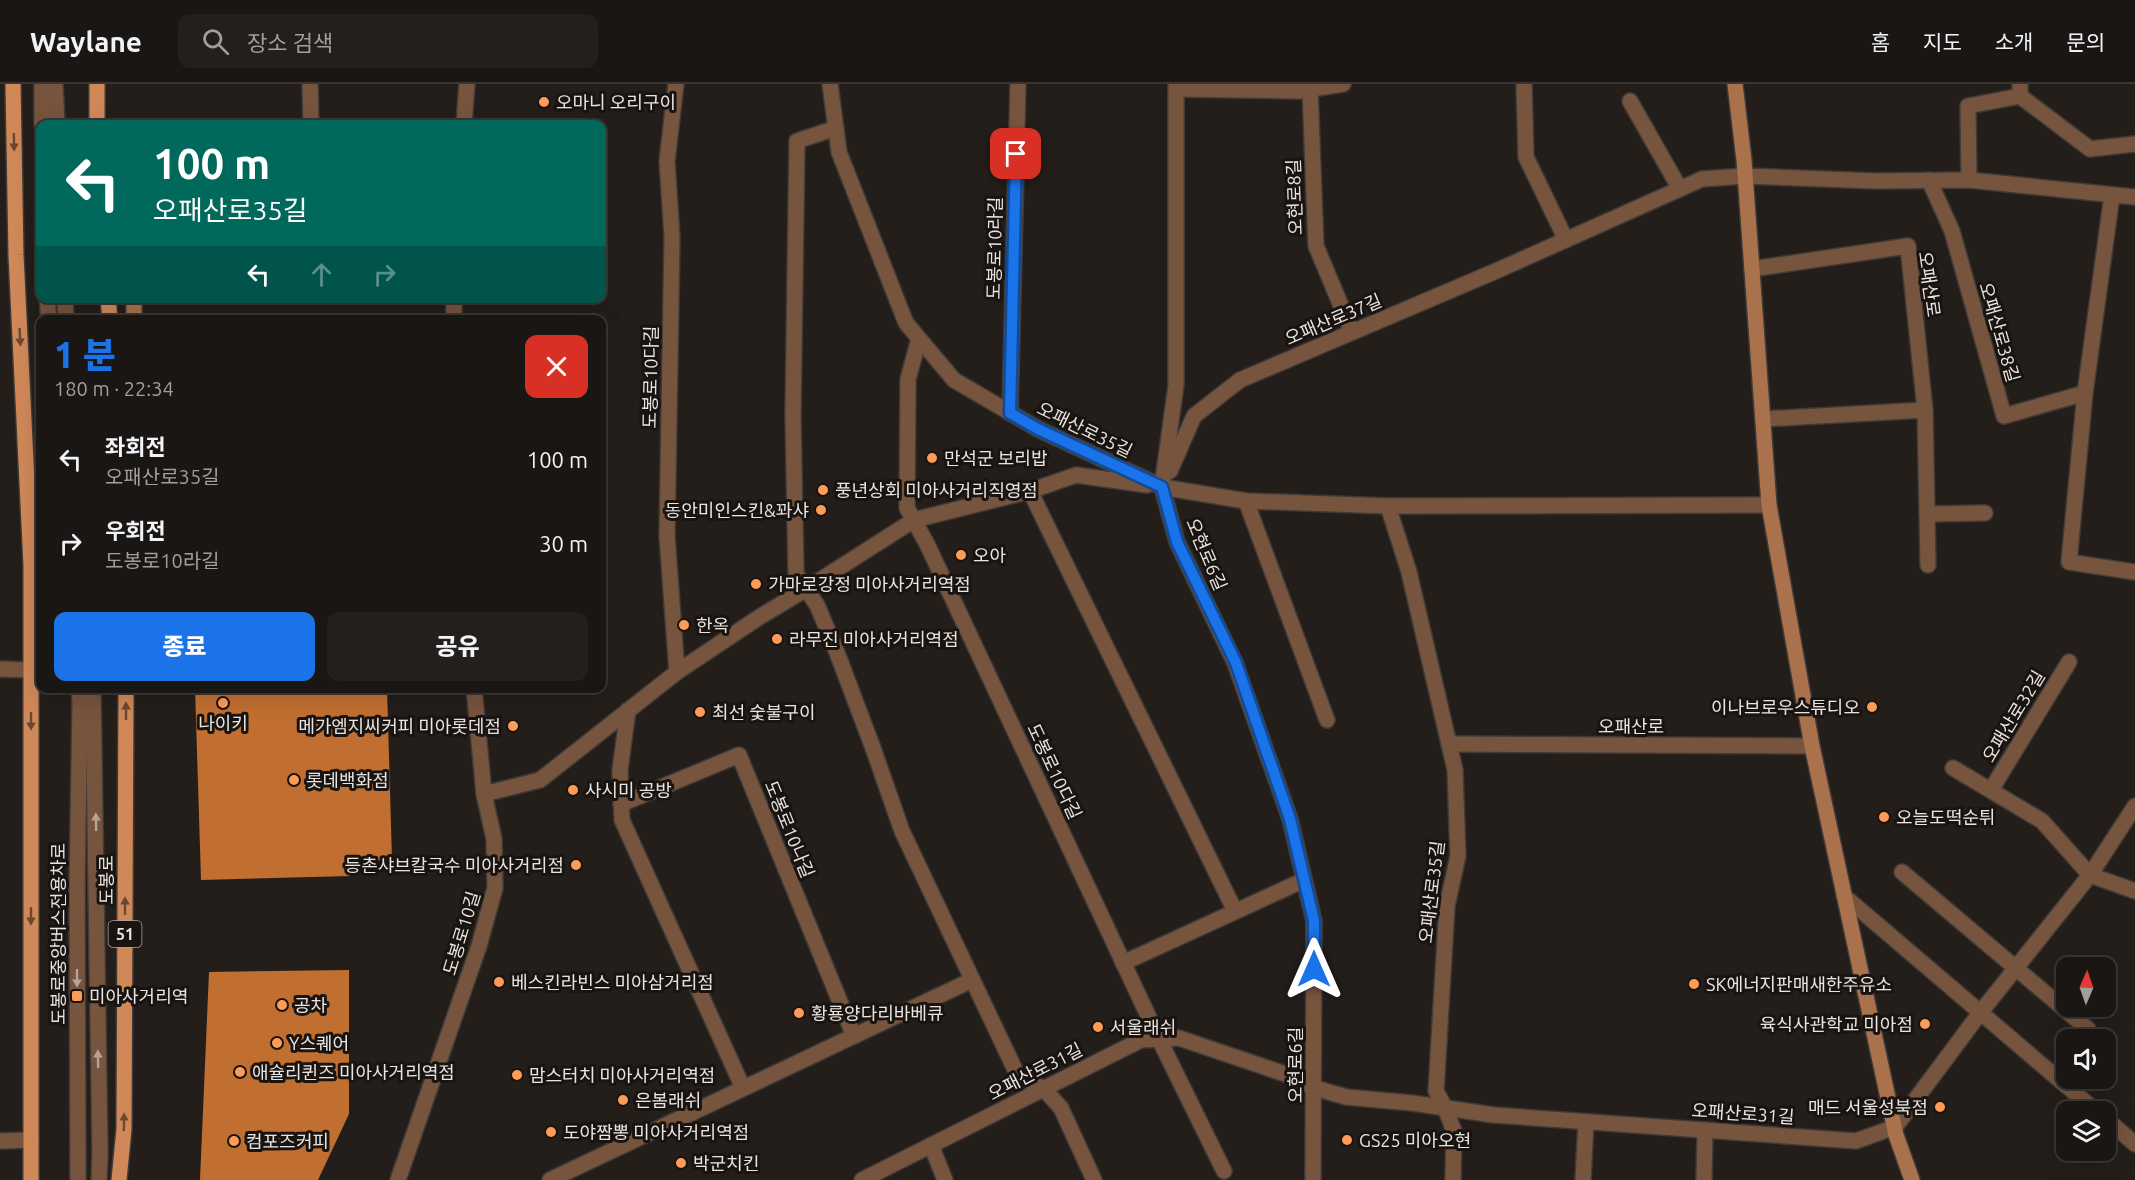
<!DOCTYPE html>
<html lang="ko">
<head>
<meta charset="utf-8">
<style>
  :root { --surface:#1a1614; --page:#231f1d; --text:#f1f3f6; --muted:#9f9fa0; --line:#383534; --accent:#1a73e8 }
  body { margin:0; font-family:Ubuntu,"Noto Sans KR",sans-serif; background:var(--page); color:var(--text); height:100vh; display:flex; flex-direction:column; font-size:22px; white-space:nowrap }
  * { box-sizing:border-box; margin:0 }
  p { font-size:20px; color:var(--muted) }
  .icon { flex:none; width:33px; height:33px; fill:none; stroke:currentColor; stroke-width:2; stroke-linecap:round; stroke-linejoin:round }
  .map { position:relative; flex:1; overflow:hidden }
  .details { position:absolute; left:36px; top:231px; width:570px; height:378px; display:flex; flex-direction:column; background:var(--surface); border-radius:12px; box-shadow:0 6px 24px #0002,0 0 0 2px var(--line) }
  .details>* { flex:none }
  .banner { position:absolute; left:36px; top:36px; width:570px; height:183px; border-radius:12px; box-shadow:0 6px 24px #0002,0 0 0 2px var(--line); background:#00695c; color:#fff; overflow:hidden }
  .needle { width:39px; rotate:2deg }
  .buttons { position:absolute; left:2056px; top:873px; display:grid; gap:12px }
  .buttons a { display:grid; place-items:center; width:60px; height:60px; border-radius:12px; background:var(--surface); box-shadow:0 6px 24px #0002,0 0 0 2px var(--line); font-size:30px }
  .pin { position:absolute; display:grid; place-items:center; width:51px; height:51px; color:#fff; margin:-26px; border-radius:12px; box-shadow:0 3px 9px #0006 }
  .me { position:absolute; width:66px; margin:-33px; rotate:0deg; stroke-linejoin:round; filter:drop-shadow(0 0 4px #0008) }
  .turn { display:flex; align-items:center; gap:21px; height:126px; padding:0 18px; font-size:27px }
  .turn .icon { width:78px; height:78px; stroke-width:2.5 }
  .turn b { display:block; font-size:42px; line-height:51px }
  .lanes { display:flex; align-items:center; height:57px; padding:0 18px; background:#0003; justify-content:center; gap:30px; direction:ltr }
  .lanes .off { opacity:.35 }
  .round { display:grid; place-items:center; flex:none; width:63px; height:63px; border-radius:12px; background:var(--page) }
  .headline { display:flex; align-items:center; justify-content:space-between; height:102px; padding:0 18px }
  h1 { font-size:36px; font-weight:800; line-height:45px; color:var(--accent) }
  .action { display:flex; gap:12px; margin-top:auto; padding:12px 18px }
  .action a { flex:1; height:69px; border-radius:12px; background:var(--accent); color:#fff; font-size:24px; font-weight:800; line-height:69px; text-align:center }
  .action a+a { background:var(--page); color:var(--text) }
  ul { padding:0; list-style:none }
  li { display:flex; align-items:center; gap:18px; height:84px; padding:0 18px }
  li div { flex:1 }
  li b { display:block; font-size:22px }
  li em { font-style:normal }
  header { display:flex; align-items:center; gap:36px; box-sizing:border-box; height:84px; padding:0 30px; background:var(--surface); border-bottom:2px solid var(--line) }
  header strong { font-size:28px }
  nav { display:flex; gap:33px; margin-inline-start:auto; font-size:21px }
  .search { width:420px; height:54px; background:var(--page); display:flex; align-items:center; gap:15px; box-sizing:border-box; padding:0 21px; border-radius:12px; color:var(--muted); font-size:22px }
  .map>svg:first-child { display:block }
  .building { fill:#c16f31 }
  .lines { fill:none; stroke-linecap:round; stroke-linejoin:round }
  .lane-casing { stroke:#3f3a36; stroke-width:18 }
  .street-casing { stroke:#3f3a36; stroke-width:18 }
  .secondary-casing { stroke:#3f3a36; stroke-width:18 }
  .primary-casing { stroke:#3f3a36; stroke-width:18 }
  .lane { stroke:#77543e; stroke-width:15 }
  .street { stroke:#77543e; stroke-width:15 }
  .secondary { stroke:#a9724d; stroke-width:15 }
  .primary { stroke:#d08858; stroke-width:15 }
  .oneway { fill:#6c4831 }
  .oneway2 { fill:#b5a398 }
  .route-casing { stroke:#114b97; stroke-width:15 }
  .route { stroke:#1a73e8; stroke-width:10 }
  .poi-dot { fill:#fd9c56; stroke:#1a1411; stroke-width:2 }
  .labels { text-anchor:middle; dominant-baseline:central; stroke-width:6; stroke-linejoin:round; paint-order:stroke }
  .shield { fill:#1a1411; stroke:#aaa6a3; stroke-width:1.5 }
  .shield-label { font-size:16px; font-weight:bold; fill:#e8e4e2 }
  .poi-label { font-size:18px; fill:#e8e4e2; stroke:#1a1411; text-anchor:start }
  .street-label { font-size:18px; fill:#e8e4e2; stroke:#1a1411 }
</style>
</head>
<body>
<header>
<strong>Waylane</strong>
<div class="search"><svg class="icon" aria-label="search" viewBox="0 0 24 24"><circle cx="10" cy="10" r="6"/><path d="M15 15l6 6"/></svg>장소 검색</div>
<nav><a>홈</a><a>지도</a><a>소개</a><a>문의</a></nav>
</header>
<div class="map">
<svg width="2135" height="1096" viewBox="0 0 2135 1096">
  <rect width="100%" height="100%" fill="#231e1a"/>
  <g class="building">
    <path d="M 195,604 L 387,604 L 392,776 L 350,777 L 350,792 L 201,796 Z"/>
    <path d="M 349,886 L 349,1030 L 318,1096 L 200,1096 L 209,888 Z"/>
  </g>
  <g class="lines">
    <defs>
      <g id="lane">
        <path d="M 42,0 L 42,40"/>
        <path d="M 55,0 L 57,40"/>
        <path d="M 47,214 L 49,236"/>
        <path d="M 65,214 L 66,236"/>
        <path d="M 93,604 L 100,1070 L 99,1096"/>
        <path d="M 78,1096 L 77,803 L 80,620 L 79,604"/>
      </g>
      <g id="street">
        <path d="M 310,0 L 311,40"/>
        <path d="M 676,0 L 667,77 L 672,153 L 667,452 L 677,588"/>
        <path d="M 830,0 L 839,68 L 906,239 L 954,296 L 1038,345 L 1162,403 L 1246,417 L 1388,422 L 1769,421"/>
        <path d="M 1176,0 L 1176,301 L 1162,403 L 1177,458 L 1235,579 L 1290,735 L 1314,837 L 1313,1096"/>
        <path d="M 1524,0 L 1526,73 L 1566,156"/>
        <path d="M 1176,5 L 1299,7 L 1343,0"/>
        <path d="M 1310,5 L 1316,162 L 1352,248"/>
        <path d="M 2020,12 L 2090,65 L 2135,60"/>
        <path d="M 1630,17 L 1680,105"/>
        <path d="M 464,40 L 467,0"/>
        <path d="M 836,44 L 797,57 L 793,332 L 796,490 L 817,521 L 836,566 L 873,664 L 902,747 L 1018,992 L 1044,1005 L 1061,1024 L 1094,1096"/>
        <path d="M 1929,96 L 1952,147 L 2004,332 L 2085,309"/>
        <path d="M 1969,96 L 1968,22 L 2020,12 L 2020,0"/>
        <path d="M 2112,111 L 2085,309 L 2069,478 L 2135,488"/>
        <path d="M 1752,185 L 1908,162 L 1925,326 L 1763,335"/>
        <path d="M 454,214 L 454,236"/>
        <path d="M 919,255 L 908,295 L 907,424 L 927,460 L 1159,955 L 1224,1087"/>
        <path d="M 1925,326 L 1928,481"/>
        <path d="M 1010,329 L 1018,0"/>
        <path d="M 1170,387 L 1194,332 L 1240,296 L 1496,187 L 1702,95 L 1745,92 L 1876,97 L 1969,96 L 2135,113"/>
        <path d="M 1030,407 L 1235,827"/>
        <path d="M 1246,417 L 1327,636"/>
        <path d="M 1388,422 L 1409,488 L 1455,686 L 1458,772 L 1447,822 L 1436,1007 L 1445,1024 L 1454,1047 L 1453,1096"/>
        <path d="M 1927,430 L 1985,429"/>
        <path d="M 0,585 L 31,586"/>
        <path d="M 628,626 L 620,686 L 622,736 L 743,1004"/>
        <path d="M 1449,660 L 1812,662"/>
        <path d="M 1953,684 L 2042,737 L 2090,791 L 2135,807"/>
        <path d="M 1991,706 L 2069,578"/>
        <path d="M 484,710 L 540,696 L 677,588 L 758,534 L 806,505 L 914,436 L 1030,407 L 1076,391 L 1147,401"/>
        <path d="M 621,720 L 739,671 L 854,952"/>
        <path d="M 1902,788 L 2088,945"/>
        <path d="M 1844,812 L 2097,1028"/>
        <path d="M 1123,879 L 1304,796"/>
        <path d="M 2106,1035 L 2135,1060"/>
        <path d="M 0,1057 L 31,1056"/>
        <path d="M 931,1061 L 945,1096"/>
        <path d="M 398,1096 L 479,862 L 495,804 L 494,755 L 484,710 L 474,604"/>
        <path d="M 550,1096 L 972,896"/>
        <path d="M 862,1096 L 1141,956 L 1179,954 L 1285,990 L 1315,1004 L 1346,1013 L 1412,1019 L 1494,1031 L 1856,1057 L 1895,1043 L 1980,929 L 2090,791 L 2135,722"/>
        <path d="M 1583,1096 L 1586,1038"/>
        <path d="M 1704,1096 L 1705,1046"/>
      </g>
      <g id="secondary">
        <path d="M 1735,0 L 1744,76 L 1769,421 L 1812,662 L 1896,1051 L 1912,1096"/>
        <path d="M 134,214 L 134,236"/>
      </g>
      <g id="primary">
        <path d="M 13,0 L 16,171 L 31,481 L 31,1096"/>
        <path d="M 97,0 L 97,40"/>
        <path d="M 108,214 L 110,236"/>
        <path d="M 119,1096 L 124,1045 L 126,604"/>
      </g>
    </defs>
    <use href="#lane" class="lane-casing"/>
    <use href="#street" class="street-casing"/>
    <use href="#secondary" class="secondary-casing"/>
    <use href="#primary" class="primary-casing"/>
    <use href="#lane" class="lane"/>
    <use href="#street" class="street"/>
    <use href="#secondary" class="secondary"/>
    <use href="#primary" class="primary"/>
  </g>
  <defs><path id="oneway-solid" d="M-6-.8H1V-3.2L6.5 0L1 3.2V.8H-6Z" transform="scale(1.5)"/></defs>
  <g class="oneway">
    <use href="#oneway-solid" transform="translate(14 58) rotate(89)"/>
    <use href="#oneway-solid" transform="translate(20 253) rotate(87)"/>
    <use href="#oneway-solid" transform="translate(126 627) rotate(-90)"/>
    <use href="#oneway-solid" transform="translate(31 637) rotate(90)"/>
    <use href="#oneway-solid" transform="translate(125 822) rotate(-90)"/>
    <use href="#oneway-solid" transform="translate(31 832) rotate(90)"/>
    <use href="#oneway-solid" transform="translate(124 1038) rotate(-89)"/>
  </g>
  <g class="oneway2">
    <use href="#oneway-solid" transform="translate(96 738) rotate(-91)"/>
    <use href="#oneway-solid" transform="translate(77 894) rotate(90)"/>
    <use href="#oneway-solid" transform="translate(98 975) rotate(-91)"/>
  </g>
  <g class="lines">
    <defs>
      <path id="route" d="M 1016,70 L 1010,329 L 1038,345 L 1162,403 L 1177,458 L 1236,579 L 1290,735 L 1314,837 L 1314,885"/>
    </defs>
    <use href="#route" class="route-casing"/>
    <use href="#route" class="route"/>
  </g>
  <g class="poi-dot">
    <circle cx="544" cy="18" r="6"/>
    <circle cx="932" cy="374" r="6"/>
    <circle cx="823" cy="406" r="6"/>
    <circle cx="821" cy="426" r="6"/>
    <circle cx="961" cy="471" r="6"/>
    <circle cx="756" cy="500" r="6"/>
    <circle cx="684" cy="541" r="6"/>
    <circle cx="777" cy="555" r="6"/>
    <circle cx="223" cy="619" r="6"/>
    <circle cx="1872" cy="623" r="6"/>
    <circle cx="700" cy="628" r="6"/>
    <circle cx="513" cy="642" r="6"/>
    <circle cx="294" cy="696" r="6"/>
    <circle cx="573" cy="706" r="6"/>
    <circle cx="1884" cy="733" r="6"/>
    <circle cx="576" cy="781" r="6"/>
    <circle cx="499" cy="898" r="6"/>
    <circle cx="1694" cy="900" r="6"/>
    <rect x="71" y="906" width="12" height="12" rx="3"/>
    <circle cx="282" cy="921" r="6"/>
    <circle cx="799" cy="929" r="6"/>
    <circle cx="1925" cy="940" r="6"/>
    <circle cx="1098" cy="943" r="6"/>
    <circle cx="277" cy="959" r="6"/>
    <circle cx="240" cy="988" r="6"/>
    <circle cx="517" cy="991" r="6"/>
    <circle cx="623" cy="1016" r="6"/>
    <circle cx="1940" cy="1023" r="6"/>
    <circle cx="551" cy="1048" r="6"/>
    <circle cx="1347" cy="1056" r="6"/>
    <circle cx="234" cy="1057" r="6"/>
    <circle cx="681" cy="1079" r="6"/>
  </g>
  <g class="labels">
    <rect class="shield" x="108.5" y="837" width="33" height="26" rx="4.5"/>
    <g class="shield-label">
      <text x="125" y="850">51</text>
    </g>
    <g class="poi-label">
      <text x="556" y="18">오마니 오리구이</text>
      <text x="944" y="374">만석군 보리밥</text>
      <text x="835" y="406">풍년상회 미아사거리직영점</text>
      <text x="809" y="426" text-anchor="end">동안미인스킨&amp;꽈샤</text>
      <text x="973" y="471">오아</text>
      <text x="768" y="500">가마로강정 미아사거리역점</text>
      <text x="696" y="541">한옥</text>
      <text x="789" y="555">라무진 미아사거리역점</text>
      <text x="1860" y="623" text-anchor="end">이나브로우스튜디오</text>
      <text x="712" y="628">최선 숯불구이</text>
      <text x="223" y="639" text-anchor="middle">나이키</text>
      <text x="501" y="642" text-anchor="end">메가엠지씨커피 미아롯데점</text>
      <text x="306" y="696">롯데백화점</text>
      <text x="585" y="706">사시미 공방</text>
      <text x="1896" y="733">오늘도떡순튀</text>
      <text x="564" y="781" text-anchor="end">등촌샤브칼국수 미아사거리점</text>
      <text x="511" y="898">베스킨라빈스 미아삼거리점</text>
      <text x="1706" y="900">SK에너지판매새한주유소</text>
      <text x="89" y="912">미아사거리역</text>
      <text x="294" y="921">공차</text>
      <text x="811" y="929">황룡양다리바베큐</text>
      <text x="1913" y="940" text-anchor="end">육식사관학교 미아점</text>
      <text x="1110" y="943">서울래쉬</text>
      <text x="289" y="959">Y스퀘어</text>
      <text x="252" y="988">애슐리퀸즈 미아사거리역점</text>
      <text x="529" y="991">맘스터치 미아사거리역점</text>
      <text x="635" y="1016">은봄래쉬</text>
      <text x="1928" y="1023" text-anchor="end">매드 서울성북점</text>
      <text x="563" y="1048">도야짬뽕 미아사거리역점</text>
      <text x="1359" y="1056">GS25 미아오현</text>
      <text x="246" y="1057">컴포즈커피</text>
      <text x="693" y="1079">박군치킨</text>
    </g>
    <g class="street-label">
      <text transform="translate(1294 113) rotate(-92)">오현로8길</text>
      <text transform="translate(994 164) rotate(-89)">도봉로10라길</text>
      <text transform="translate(1930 200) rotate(82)">오패산로</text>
      <text transform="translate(1333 235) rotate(-23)">오패산로37길</text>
      <text transform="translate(2000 248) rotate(74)">오패산로38길</text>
      <text transform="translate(650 293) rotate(-89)">도봉로10다길</text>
      <text transform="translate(1085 345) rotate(26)">오패산로35길</text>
      <text transform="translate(1207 470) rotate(67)">오현로6길</text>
      <text transform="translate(2013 632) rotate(-59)">오패산로32길</text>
      <text x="1631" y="642">오패산로</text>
      <text transform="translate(1055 687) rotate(65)">도봉로10다길</text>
      <text transform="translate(790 745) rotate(68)">도봉로10나길</text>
      <text transform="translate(106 796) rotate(-90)">도봉로</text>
      <text transform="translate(1431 808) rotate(-83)">오패산로35길</text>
      <text transform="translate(461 849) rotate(-73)">도봉로10길</text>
      <text transform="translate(58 850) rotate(-90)">도봉로중앙버스전용차로</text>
      <text transform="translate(1295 981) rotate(-90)">오현로6길</text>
      <text transform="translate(1035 987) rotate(-27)">오패산로31길</text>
      <text transform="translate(1743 1029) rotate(4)">오패산로31길</text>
    </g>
  </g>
</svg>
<div class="buttons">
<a><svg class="needle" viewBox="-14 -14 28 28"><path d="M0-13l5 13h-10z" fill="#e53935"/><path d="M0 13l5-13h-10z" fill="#9f9fa0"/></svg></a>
<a><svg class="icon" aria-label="sound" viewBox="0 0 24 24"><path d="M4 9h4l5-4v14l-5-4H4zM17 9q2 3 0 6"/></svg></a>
<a><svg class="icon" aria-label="layers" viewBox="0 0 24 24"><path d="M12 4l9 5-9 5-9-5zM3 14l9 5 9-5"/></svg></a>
</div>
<div class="pin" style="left:1016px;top:70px;background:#d93025"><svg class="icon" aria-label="arrive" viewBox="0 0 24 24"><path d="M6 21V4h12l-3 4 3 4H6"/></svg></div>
<svg class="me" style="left:1314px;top:885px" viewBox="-20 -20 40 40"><path d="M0-17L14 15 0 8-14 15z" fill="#1a73e8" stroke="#fff" stroke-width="4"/></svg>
<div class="banner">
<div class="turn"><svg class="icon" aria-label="left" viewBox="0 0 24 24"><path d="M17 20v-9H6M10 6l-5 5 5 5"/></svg><div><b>100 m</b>오패산로35길</div></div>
<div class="lanes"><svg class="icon" aria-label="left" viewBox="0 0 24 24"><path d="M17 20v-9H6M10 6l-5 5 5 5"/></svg><svg class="icon off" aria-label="ahead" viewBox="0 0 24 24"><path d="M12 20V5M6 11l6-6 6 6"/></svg><svg class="icon off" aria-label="right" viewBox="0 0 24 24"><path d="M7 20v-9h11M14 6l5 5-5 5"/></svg></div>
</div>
<section class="details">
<div class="headline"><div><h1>1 분</h1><p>180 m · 22:34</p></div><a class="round" style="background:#d93025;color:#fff"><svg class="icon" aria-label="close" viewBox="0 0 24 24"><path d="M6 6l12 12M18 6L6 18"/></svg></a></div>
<ul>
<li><svg class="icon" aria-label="left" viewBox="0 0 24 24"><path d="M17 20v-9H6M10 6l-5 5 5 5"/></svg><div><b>좌회전</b><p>오패산로35길</p></div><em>100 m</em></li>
<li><svg class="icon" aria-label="right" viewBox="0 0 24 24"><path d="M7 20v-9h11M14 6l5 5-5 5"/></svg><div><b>우회전</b><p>도봉로10라길</p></div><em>30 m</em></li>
</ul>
<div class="action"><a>종료</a><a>공유</a></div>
</section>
</div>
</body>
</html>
